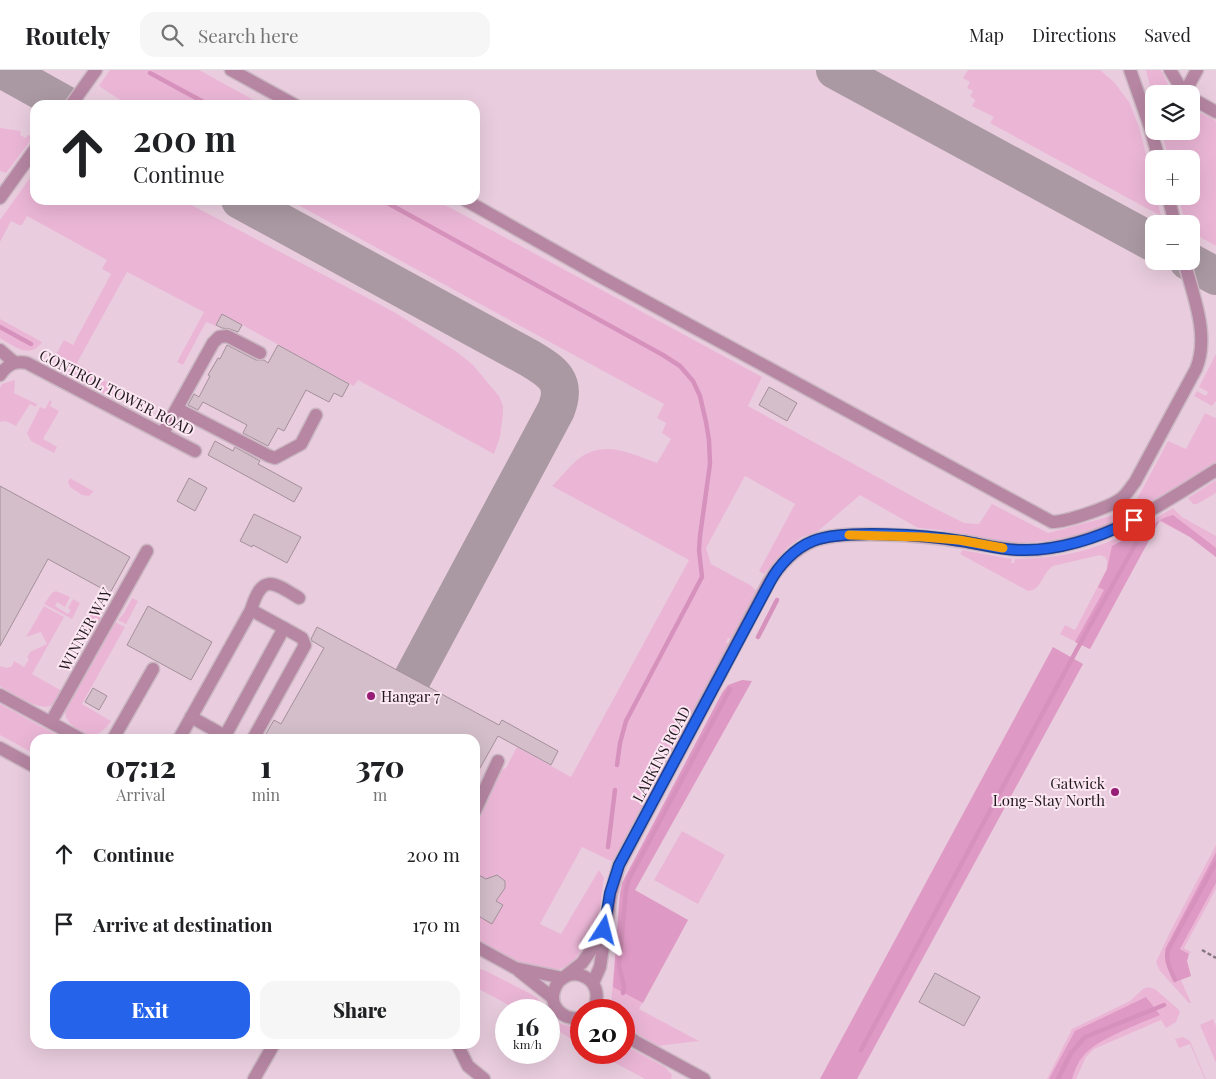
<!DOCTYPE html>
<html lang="en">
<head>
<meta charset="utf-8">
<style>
  :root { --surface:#fff; --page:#f6f6f6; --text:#202124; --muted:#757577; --line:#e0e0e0; --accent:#2563eb }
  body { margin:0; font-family:"Playfair Display",serif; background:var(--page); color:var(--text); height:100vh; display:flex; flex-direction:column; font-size:19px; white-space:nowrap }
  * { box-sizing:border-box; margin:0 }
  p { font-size:16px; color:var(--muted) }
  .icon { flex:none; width:28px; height:28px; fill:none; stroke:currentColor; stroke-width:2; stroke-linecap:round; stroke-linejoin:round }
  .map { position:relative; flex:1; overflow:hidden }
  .sheet { position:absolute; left:30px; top:664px; width:450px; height:315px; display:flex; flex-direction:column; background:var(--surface); border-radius:15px; box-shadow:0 5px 20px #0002 }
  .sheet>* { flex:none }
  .hud { position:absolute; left:30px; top:30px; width:450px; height:105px; border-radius:15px; box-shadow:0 5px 20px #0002; background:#fff; color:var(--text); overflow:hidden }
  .fabs { position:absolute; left:1145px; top:15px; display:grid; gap:10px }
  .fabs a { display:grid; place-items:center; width:55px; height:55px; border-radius:10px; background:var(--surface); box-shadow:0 5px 20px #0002; font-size:25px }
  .speed { position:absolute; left:495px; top:929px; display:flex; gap:10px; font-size:25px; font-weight:700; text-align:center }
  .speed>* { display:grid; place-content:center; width:65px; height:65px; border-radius:50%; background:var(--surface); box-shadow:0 5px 20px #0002; line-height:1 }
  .speed small { font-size:12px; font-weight:400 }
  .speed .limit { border:8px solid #d22; background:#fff; color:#111 }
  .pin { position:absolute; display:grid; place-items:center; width:42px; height:42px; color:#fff; margin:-21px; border-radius:10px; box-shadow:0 2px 8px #0006 }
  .me { position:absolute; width:55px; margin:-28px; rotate:9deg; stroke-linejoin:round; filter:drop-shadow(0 0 4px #0008) }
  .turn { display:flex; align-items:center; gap:18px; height:105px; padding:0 20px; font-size:22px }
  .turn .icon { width:65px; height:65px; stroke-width:2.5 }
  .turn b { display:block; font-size:35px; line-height:42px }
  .eta { display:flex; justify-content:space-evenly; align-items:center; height:85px; text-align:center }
  .eta b { font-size:30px; font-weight:800; line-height:35px }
  .action { display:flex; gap:10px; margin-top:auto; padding:10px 20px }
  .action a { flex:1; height:58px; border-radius:15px; background:var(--accent); color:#fff; font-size:20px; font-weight:800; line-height:58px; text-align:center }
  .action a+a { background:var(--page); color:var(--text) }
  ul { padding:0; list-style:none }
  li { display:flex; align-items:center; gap:15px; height:70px; padding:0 20px }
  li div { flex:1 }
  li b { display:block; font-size:19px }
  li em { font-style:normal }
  header { display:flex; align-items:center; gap:30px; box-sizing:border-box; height:70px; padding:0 25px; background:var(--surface); border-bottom:1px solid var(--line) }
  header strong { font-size:24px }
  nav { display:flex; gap:28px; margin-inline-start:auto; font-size:18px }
  .search { width:350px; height:45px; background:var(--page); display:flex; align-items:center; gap:12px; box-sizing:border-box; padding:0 18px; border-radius:15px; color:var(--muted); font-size:19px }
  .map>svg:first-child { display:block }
  .built { fill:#e9cdde; fill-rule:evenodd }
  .green { fill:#ebb6d6 }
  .forest { fill:#de99c4 }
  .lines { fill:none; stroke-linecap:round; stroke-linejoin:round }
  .stream { stroke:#d692bc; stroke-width:4.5 }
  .taxiway { stroke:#aa99a2; stroke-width:38 }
  .building { fill:#d3beca; stroke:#a4909b }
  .minor-casing { stroke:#cab7c2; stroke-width:15 }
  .path { stroke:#85767f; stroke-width:2.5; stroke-dasharray:4 2.5; stroke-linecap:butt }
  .minor { stroke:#b686a3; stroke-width:12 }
  .route-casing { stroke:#184099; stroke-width:12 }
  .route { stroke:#2563eb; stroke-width:9 }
  .slow { stroke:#f59e0b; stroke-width:9 }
  .poi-dot { fill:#971d76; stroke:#fce7f3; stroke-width:2 }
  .labels { text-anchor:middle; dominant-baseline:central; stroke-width:4; stroke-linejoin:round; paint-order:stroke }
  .street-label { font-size:15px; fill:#1f171c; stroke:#fce7f3 }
  .poi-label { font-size:15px; fill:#1f171c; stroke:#fce7f3; text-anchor:start }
</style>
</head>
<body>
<header>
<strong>Routely</strong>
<div class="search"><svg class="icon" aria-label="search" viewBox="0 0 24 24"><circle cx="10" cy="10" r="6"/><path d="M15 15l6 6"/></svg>Search here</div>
<nav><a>Map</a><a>Directions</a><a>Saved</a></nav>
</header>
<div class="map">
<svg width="1216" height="1009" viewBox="0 0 1216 1009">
  <rect width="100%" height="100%" fill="#efdae6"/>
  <path class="built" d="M 0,0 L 1216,0 L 1216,1009 L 0,1009 ZM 1154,24 L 1191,24 L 1191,61 L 1154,61 ZM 35,35 L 475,35 L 475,130 L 35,130 ZM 1154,89 L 1191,89 L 1191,126 L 1154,126 ZM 1154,154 L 1191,154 L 1191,191 L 1154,191 ZM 35,669 L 475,669 L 475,974 L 35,974 ZM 506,940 L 549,940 L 549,982 L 506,982 ZM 581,940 L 624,940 L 624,982 L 581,982 Z"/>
  <g class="green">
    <path d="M 110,0 L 199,0 L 263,35 L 128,35 L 99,16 Z"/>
    <path d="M 968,0 L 1100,0 L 1114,12 L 1129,32 L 1139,57 L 1154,117 L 1154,126 L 1156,126 L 1161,146 L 990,53 L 994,47 L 972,36 L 975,30 L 970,26 L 973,21 L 967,18 L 970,12 L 963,8 Z"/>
    <path d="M 1146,0 L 1161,0 L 1169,16 L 1175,24 L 1154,24 L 1154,32 Z"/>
    <path d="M 1191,38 L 1216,51 L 1216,176 L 1191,162 L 1191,154 L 1186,154 L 1178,126 L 1191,126 L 1191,89 L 1169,89 L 1161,61 L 1191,61 Z"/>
    <path d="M 0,58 L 21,61 L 20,65 L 26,68 L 28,65 L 31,66 L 32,64 L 35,65 L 6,103 L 0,101 Z"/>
    <path d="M 35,101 L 35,130 L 182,130 L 394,242 L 457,282 L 473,295 L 499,326 L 503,336 L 503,344 L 500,367 L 494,384 L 358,310 L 354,316 L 222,244 L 216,256 L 206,252 L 183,295 L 177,292 L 204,242 L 127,202 L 77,293 C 91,301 102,310 116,317 L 112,325 L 109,326 L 60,302 L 63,296 L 54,288 L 64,270 L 73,275 L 111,204 L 102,199 L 107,190 L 27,146 L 22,155 L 19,155 L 11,151 L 0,172 L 0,150 Z"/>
    <path d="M 289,130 L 436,130 L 762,307 L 748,336 L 934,438 L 964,453 L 979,454 L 992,434 L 1048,463 L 1111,446 L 1136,431 L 1168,371 L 1186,379 L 1205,343 L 1215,348 L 1216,347 L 1216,394 L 1133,444 L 1087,464 L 1045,471 L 1022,473 L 998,472 L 940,460 L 918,458 L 860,425 L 817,462 L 802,467 L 788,477 L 764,504 L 759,501 L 795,434 L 745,406 L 706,478 L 711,494 L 750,515 L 756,520 L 756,524 L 732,569 L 728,568 L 726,572 L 730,574 L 670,688 L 665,687 L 663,691 L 667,693 L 617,786 L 612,791 L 609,790 L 582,777 L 540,854 L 561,864 L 599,800 L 604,808 C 601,823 601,841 596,857 C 593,867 587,875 580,883 C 575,889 568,897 560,899 C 534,906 497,881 475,869 L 475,756 L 501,700 L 506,698 L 517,677 L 571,707 L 689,490 L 552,416 C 560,408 568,398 577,390 C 603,369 629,383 657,393 L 671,369 L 662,363 L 666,353 L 657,348 L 664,334 Z"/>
    <path d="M 0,249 L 42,272 C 30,290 14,276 0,268 Z"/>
    <path d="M 1216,284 L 1216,331 L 1212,336 L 1194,326 L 1197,321 L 1206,326 L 1208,322 L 1199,317 Z"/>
    <path d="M 15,310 L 14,323 L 37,334 L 36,337 L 30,334 L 16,356 L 6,351 L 0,352 L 0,318 L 2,314 Z"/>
    <path d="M 50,330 L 52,332 L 50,336 L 59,341 L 43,369 L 57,377 L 54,383 L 31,371 L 27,363 L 40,337 L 45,339 Z"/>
    <path d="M 70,408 L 91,420 L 94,421 L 89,426 L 82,425 L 70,417 L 68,412 Z"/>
    <path d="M 1216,410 L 1216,423 L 1197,434 L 1193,434 L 1188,428 Z"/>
    <path d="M 1173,438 L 1182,447 L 1216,466 L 1216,487 L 1190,467 L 1159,451 L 1090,579 L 1060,564 L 1065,555 L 1075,560 L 1107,499 L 1107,491 L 1105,487 L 1100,485 L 1053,496 C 1042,503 1042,520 1028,521 L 960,484 L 962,480 L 1012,489 L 1011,493 L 1014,493 L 1015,489 C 1083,488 1115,472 1173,438 Z"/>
    <path d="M 56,521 L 70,527 L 65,537 L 57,532 L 55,536 L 68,544 L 71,540 L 68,538 L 73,529 L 80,533 L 72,549 L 44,534 L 52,523 Z"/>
    <path d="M 132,528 L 138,531 L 126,554 L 118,550 L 124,543 Z"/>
    <path d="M 44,536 L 64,547 L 32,604 L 62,621 C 59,625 57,631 54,634 C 41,644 12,623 0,616 L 0,596 L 7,598 L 12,596 L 14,591 L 24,597 L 29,589 L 27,587 L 30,582 L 47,574 L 41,562 L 26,567 Z"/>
    <path d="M 93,540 L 98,543 L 102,550 L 94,563 L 84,557 Z"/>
    <path d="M 115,552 L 125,557 L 82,634 L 111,651 C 107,657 100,665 92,665 C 82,665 65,653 65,642 C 65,640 66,637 66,634 Z"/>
    <path d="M 0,634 L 64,669 L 35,669 L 35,684 L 0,665 Z"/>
    <path d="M 682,761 L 725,785 L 698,834 L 654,810 Z"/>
    <path d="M 1216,775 L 1216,782 L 1165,879 L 1178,911 L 1181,910 L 1191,933 L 1189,933 L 1160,901 L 1156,892 L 1170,862 Z"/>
    <path d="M 1216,813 L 1216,819 L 1184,878 L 1191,882 L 1189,884 L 1180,879 Z"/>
    <path d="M 620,820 L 688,850 L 639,939 L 699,971 L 657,976 L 624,955 L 624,940 L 613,940 L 611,935 Z"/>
    <path d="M 475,897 L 486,901 L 531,924 L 537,928 L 547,940 L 518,940 L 475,917 Z"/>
    <path d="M 1148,917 L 1155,919 L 1178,939 L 1180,942 L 1176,952 L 1166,958 L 1161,950 L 1094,979 L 1086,987 L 1076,1009 L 1047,1009 L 1072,959 L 1130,931 L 1143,919 Z"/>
    <path d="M 549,943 L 558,953 L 581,959 L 581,974 L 549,956 Z"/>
    <path d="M 1213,949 L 1216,956 L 1216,993 L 1200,955 Z"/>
    <path d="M 1183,967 L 1190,971 L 1206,1009 L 1205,1009 L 1190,974 L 1179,978 L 1175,969 Z"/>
    <path d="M 624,975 L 665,997 L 672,1005 L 671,1009 L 645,1009 L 597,983 L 624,982 Z"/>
  </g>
  <g class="forest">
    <path d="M 1173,445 L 1216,478 L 1216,487 L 1190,467 L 1160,450 L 1090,579 L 1075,572 L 1104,520 L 1098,517 L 1107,499 L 1112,476 L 1166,447 Z"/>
    <path d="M 1053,577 L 1083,594 L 857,1009 L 820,1009 Z"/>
    <path d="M 742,610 L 752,611 L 635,820 L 688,850 L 643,933 L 613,917 L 620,825 L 622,813 L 722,623 L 728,615 Z"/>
    <path d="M 1216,782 L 1216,813 L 1180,879 L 1189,884 L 1187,891 L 1191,906 L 1178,911 L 1175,910 L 1168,894 L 1165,879 Z"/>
    <path d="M 1146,927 L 1160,945 C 1143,952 1099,969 1087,982 C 1079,989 1075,999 1072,1009 L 1049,1009 L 1075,961 Z"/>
  </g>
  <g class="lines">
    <g class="stream">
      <path d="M 150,3 L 209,35"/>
      <path d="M 382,130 L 663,285 L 680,296 L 693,311 L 700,326 L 706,352 L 709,370 L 710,394 L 700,466 L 699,480 L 702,507 L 626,651 L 620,673 L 617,695"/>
      <path d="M 0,257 L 31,274"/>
      <path d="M 758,567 L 777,530"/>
      <path d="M 608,777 L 615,720"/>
      <path d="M 1175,910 C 1171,900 1165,891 1168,880 L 1216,792"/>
      <path d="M 623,923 L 624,916 L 619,896 L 626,820 L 629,809 L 730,619"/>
      <path d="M 861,980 L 1088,559 L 1139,468"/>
      <path d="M 1058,1009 L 1071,983 L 1085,967 L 1164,935"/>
    </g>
    <g class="taxiway">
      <path d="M 3,0 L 66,35"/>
      <path d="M 835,0 L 1154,173"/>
      <path d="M 240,130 L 531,289 C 554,303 567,312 556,340 L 412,609"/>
      <path d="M 1188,191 L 1216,206"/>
    </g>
  </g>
  <g class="building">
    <path d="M 222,244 L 242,255 L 238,262 L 230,259 L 222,258 L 216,255 Z"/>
    <path d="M 227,275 L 256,290 L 264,290 L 268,293 L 278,275 L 349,314 L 342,327 L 334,323 L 329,332 L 306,320 L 284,361 L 278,358 L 268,376 L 243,363 L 247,355 L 203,332 L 198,340 L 188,335 L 194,324 L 199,327 L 210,306 L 208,305 L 218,288 L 220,289 Z"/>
    <path d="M 769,317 L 797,333 L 787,351 L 759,335 Z"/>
    <path d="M 215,371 L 233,381 L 235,377 L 260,391 L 258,394 L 302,418 L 294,432 L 208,385 Z"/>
    <path d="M 189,408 L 207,418 L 195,441 L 177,431 Z"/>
    <path d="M 0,416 L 130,487 L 110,523 L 48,489 L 0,576 Z"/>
    <path d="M 254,444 L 301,467 L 287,493 L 253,475 L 252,477 L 240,471 Z"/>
    <path d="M 148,536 L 212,572 L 191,610 L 127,575 Z"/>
    <path d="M 317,557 L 499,655 L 502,650 L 558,681 L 551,695 L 498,666 L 475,707 L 475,669 L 263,669 L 274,650 L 281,654 L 324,578 L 312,571 L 311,569 Z"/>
    <path d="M 93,618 L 107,626 L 99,640 L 85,632 Z"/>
    <path d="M 475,803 L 486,809 L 497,805 L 505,811 L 505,818 L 496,831 L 503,835 L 492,854 L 475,844 Z"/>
    <path d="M 935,903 L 980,927 L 964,956 L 919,932 Z"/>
  </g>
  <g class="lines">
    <defs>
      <g id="minor">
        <path d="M 231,0 L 295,35"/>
        <path d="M 1130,0 L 1148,51 L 1159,89"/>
        <path d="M 1170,0 L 1179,15 L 1187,24"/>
        <path d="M 1185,22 L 1197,0"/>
        <path d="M 1191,28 L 1216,42"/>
        <path d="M 71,35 L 96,0"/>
        <path d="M 1168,126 L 1175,154"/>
        <path d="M 0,128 L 35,79"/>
        <path d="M 465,130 L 603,208 L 1052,452 C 1066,452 1107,438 1119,430 C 1126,426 1130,418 1135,412 L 1196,299 C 1210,266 1193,225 1184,191"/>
        <path d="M 0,280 L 14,292"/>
        <path d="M 0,305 C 7,295 15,290 27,293 L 195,381"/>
        <path d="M 178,339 L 269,386 L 275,388 L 301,374 L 316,345"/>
        <path d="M 163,363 L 213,273 L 219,267 L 227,266 L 260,283"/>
        <path d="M 0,625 L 81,669"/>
        <path d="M 191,647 L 225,666 L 284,558 L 251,540"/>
        <path d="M 51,652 L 147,481"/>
        <path d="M 113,669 L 153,599"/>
        <path d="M 179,669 L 251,540 C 262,504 272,511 299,528"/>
        <path d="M 253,669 L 305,575 L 302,568 L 284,558"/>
        <path d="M 0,678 L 35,697"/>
        <path d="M 475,741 L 498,691"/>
        <path d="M 475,876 L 515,898 L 563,908 L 582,893 L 601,866"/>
        <path d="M 519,901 L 553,928"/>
        <path d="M 593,913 L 600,897 L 611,823 L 619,795 L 769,512 C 779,495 795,479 813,471 C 844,459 926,466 960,471 C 990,475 1019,484 1050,478 C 1112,468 1163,434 1216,400"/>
        <path d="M 581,948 C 572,949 563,947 557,939 C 553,934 552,927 554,921 C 563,890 610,906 593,940"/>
        <path d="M 624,963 L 636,972 L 704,1009"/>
        <path d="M 457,974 L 468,996 L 484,1009"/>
        <path d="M 254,1009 L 274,974"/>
      </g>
    </defs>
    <use href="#minor" class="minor-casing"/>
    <path class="path" d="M 1202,880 L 1216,888"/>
    <use href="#minor" class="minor"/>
  </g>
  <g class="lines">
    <defs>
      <path id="route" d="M 604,860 L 610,823 L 619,795 L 770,512 C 779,495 795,478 813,471 C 844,459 927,465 961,471 C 982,474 1003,481 1025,480 C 1063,480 1100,467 1134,450"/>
    </defs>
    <use href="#route" class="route-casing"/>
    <use href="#route" class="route"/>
    <path class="slow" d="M 849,465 L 922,467 L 959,470 L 1003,478"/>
  </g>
  <g class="poi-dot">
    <circle cx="371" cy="626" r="5"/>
    <circle cx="1115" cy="722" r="5"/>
  </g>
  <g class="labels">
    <g class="street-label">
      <text transform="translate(117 322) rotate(27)">CONTROL TOWER ROAD</text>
      <text transform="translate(85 559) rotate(-61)">WINNER WAY</text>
      <text transform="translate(661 684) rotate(-62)">LARKINS ROAD</text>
    </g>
    <g class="poi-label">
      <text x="381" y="626">Hangar 7</text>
      <text x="1105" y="713" text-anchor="end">Gatwick<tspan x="1105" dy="17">Long-Stay North</tspan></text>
    </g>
  </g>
</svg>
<div class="fabs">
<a><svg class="icon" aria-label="layers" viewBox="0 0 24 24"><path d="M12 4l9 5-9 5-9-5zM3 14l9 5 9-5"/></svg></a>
<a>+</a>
<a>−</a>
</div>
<div class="speed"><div>16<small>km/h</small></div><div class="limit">20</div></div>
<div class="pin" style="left:1134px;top:450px;background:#d93025"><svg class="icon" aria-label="arrive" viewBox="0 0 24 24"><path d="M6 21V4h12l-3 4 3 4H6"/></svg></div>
<svg class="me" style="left:604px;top:860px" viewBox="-20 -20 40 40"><path d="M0-17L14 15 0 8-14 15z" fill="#2563eb" stroke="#fff" stroke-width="4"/></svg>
<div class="hud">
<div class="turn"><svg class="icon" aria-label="ahead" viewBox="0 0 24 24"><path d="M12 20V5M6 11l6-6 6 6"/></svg><div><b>200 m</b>Continue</div></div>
</div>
<section class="sheet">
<div class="eta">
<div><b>07:12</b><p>Arrival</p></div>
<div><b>1</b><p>min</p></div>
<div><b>370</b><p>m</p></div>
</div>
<ul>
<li><svg class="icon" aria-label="ahead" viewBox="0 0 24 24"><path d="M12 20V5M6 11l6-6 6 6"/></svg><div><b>Continue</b></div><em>200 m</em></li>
<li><svg class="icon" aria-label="arrive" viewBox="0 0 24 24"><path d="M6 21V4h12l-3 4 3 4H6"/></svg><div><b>Arrive at destination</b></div><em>170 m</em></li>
</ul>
<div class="action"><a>Exit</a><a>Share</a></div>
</section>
</div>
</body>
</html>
